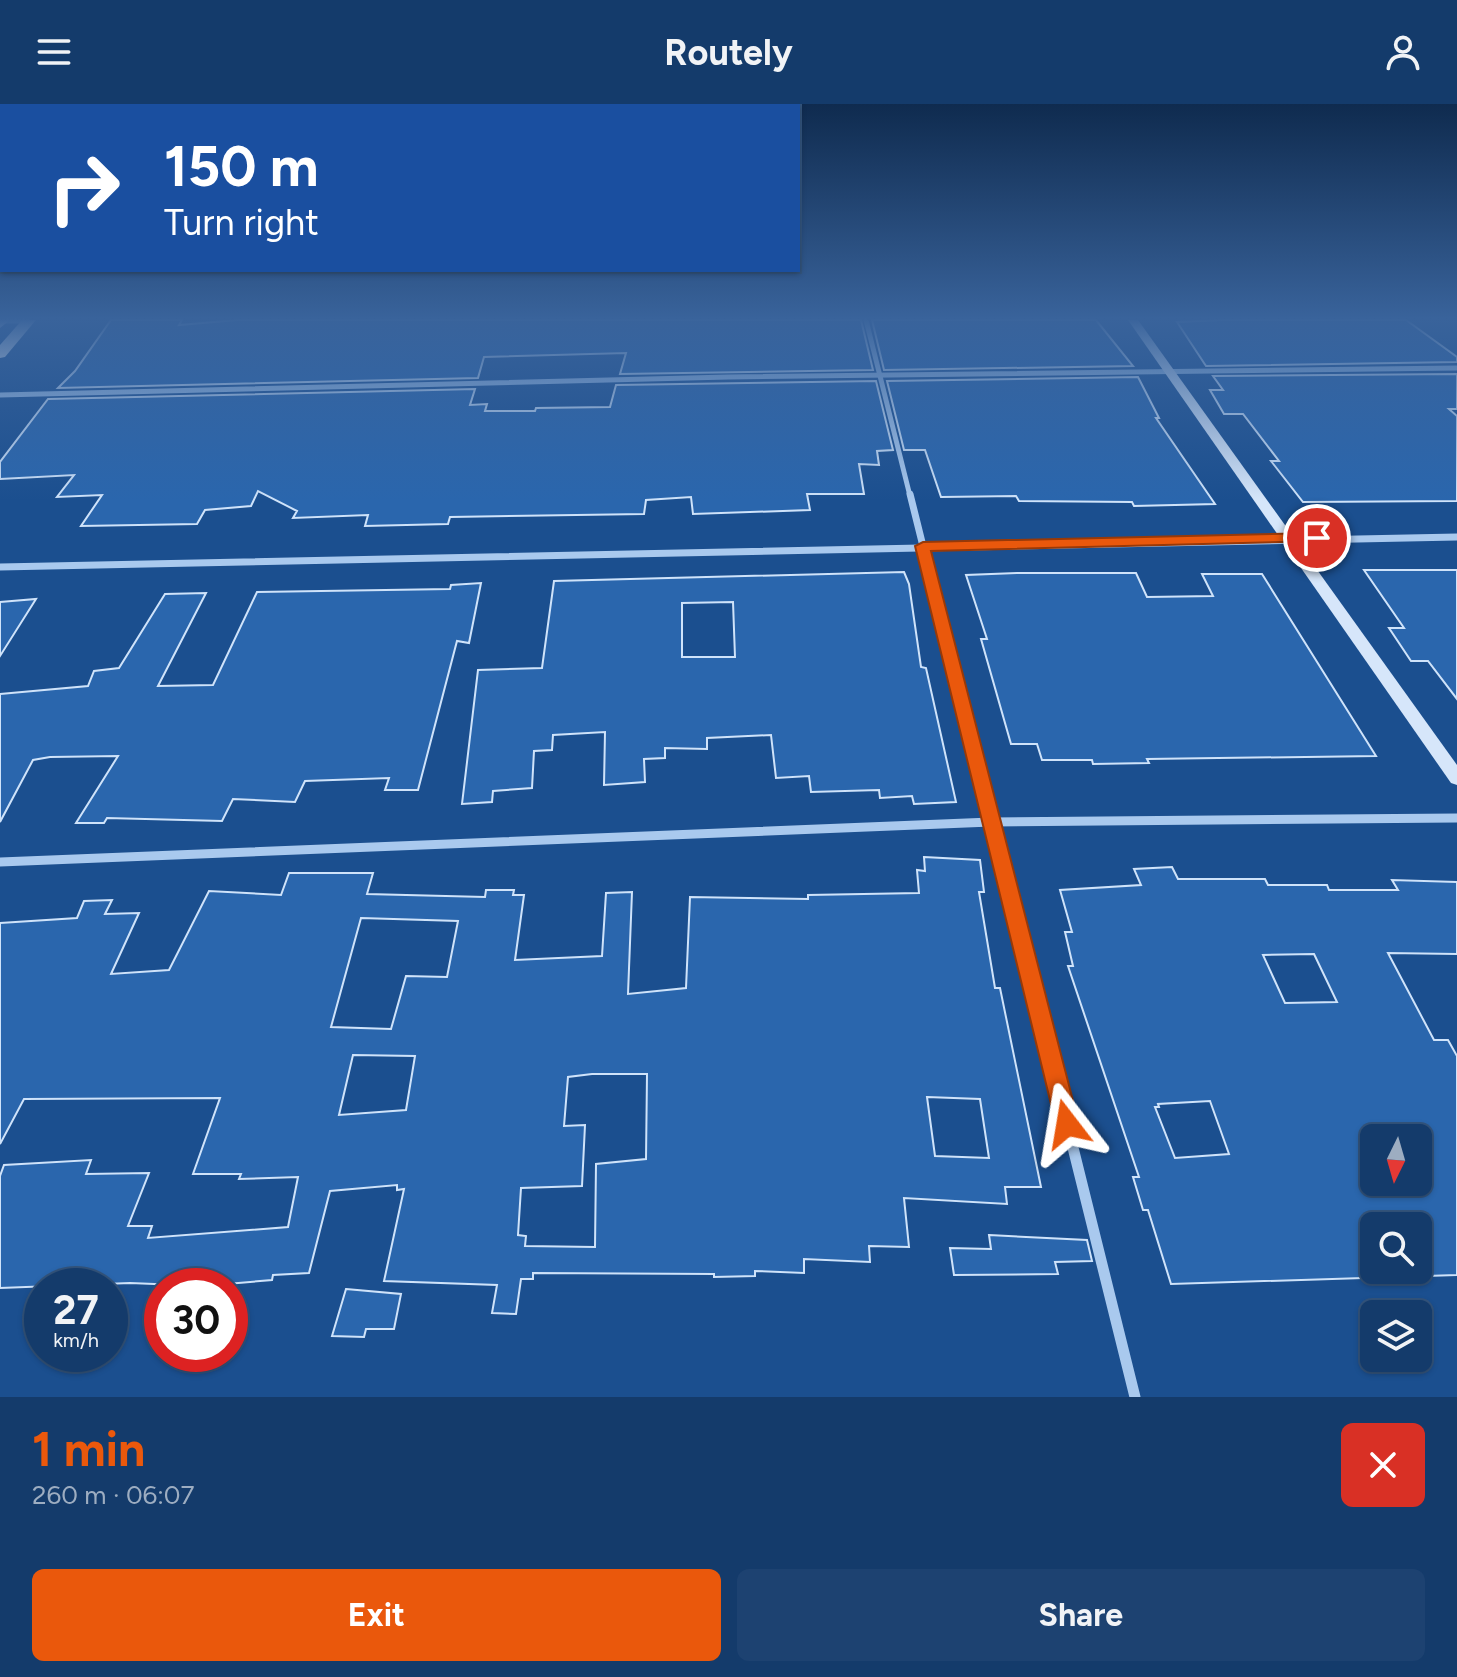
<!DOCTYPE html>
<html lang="en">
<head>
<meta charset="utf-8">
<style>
  :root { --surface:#143b6b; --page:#1d4271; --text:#f1f3f6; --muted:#9dadc1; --line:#33557e; --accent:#ea580c }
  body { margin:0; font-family:Figtree,sans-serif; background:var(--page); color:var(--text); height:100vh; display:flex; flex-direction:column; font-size:30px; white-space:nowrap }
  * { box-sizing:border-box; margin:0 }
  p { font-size:26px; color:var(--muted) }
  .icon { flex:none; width:44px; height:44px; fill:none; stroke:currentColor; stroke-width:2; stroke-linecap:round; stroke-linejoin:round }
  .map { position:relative; height:1293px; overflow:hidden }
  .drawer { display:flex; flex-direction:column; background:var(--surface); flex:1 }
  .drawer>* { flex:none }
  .top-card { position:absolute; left:0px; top:0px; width:800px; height:168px; box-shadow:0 2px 6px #0004,0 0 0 2px var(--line); background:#1a4fa0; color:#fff; overflow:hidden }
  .needle { width:52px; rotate:185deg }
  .tools { position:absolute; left:1360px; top:1020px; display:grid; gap:16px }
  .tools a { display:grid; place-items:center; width:72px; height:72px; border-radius:12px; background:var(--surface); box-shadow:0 2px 6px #0004,0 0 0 2px var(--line); font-size:40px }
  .speed { position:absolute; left:24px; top:1164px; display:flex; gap:16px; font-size:40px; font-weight:700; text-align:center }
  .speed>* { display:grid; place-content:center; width:104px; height:104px; border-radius:50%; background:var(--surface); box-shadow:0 2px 6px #0004,0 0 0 2px var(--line); line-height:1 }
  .speed small { font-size:20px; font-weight:400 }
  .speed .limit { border:12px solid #d22; background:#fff; color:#111 }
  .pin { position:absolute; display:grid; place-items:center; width:68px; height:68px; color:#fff; margin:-34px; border:4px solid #fff; border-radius:50%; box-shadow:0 2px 8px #0007 }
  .me { position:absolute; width:88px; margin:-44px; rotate:346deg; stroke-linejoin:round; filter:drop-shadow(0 0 6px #0008) }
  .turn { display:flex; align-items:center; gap:28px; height:168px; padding:0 32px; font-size:36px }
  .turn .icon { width:104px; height:104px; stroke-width:2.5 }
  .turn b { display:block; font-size:56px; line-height:68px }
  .round { display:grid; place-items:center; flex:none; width:84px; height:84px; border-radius:12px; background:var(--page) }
  .headline { display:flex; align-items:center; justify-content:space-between; height:136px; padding:0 32px }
  h1 { font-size:48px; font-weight:700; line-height:60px; color:var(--accent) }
  .primary-button { display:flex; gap:16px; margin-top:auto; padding:16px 32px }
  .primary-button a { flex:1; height:92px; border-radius:12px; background:var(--accent); color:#fff; font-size:32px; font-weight:700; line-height:92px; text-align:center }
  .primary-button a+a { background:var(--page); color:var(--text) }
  header { display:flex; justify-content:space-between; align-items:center; height:104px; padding:0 32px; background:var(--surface); font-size:36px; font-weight:700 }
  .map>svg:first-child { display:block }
  .building { fill:#2a66ad; stroke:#cfe3fa; stroke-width:2; fill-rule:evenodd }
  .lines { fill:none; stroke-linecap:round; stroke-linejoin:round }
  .street-far3 { stroke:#a9c9ee; stroke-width:5 }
  .street-far2 { stroke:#a9c9ee; stroke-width:7 }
  .street-far1 { stroke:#a9c9ee; stroke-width:9 }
  .street { stroke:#a9c9ee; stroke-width:11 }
  .secondary { fill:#d6e6fa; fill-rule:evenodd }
  .highway { fill:#fff; fill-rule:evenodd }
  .route { fill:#ea580c; stroke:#983908; stroke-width:2 }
</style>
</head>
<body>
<header><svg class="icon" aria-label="menu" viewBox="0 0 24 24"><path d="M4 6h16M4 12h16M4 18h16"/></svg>Routely<svg class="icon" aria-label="person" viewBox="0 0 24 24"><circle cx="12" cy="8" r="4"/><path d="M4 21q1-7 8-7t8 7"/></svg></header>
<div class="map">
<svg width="1457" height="1293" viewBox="0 0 1457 1293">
  <rect width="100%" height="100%" fill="#1b4f8f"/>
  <g class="building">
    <path d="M 111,216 L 182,216 L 179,221 L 237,216 L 861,216 L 873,266 L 620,270 L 626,249 L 484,253 L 478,274 L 58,284 L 75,267 Z"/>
    <path d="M 872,216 L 1096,216 L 1133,262 L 884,266 Z"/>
    <path d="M 1222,216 L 1406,216 L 1457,253 L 1457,258 L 1206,262 L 1177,218 Z"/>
    <path d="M 1457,270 L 1457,305 L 1449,305 L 1457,312 L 1457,397 L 1303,398 L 1271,357 L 1279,357 L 1243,310 L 1224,310 L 1210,286 L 1223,286 L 1213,272 Z"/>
    <path d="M 1138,273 L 1159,314 L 1156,314 L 1215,400 L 1134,402 L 1132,398 L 1019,397 L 1016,392 L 941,393 L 925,346 L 904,346 L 887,277 Z"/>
    <path d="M 876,277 L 893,346 L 877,347 L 879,361 L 859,360 L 864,390 L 807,390 L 810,406 L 693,410 L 691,393 L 646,396 L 644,410 L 450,413 L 448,420 L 365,422 L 368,411 L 293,414 L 297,407 L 258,387 L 251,402 L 205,406 L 197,420 L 81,422 L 102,391 L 57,393 L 74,371 L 0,375 L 0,358 L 48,295 L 475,285 L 470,301 L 487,300 L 485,307 L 535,307 L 536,304 L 610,303 L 616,281 Z"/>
    <path d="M 1364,466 L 1457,466 L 1457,595 L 1428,557 L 1411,557 L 1389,524 L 1404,524 Z"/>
    <path d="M 904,468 L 909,480 L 921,563 L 926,564 L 956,698 L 914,700 L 912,692 L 880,694 L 879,686 L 811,688 L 809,672 L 776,674 L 771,631 L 707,634 L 707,645 L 665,644 L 665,654 L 644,655 L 645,678 L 604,681 L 605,628 L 553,631 L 552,646 L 534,647 L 532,684 L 493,687 L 492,698 L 462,700 L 478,566 L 542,564 L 554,477 ZM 733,498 L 735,553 L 682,553 L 682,499 Z"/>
    <path d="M 1017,469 L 1136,469 L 1147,493 L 1213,492 L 1202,470 L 1262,470 L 1376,652 L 1147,655 L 1149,659 L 1093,660 L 1092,656 L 1042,656 L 1037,640 L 1011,640 L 981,535 L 987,535 L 966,471 Z"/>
    <path d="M 481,479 L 469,539 L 457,537 L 418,686 L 385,686 L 389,674 L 305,677 L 295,698 L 233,695 L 222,717 L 107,714 L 104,719 L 76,719 L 118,652 L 50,653 L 33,656 L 0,718 L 0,590 L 88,582 L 94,567 L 119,564 L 165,490 L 206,489 L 158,582 L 213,581 L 257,488 L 450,485 L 451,481 Z"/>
    <path d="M 36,495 L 0,552 L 0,498 Z"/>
    <path d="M 924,753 L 980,756 L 984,788 L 979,788 L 995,884 L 1000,884 L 1041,1083 L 1005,1083 L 1007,1100 L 904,1094 L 909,1143 L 869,1142 L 870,1158 L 804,1155 L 804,1169 L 755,1167 L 755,1172 L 714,1173 L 714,1170 L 533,1169 L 533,1175 L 521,1175 L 516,1210 L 492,1209 L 497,1181 L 384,1177 L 404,1085 L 397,1086 L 397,1081 L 330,1087 L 309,1169 L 273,1171 L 272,1176 L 203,1182 L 130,1179 L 0,1184 L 0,1072 L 4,1061 L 91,1056 L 86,1070 L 149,1069 L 128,1122 L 152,1122 L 148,1134 L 288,1123 L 298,1073 L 239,1075 L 241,1070 L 193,1070 L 220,994 L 24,995 L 0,1040 L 0,819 L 77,814 L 84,797 L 112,796 L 105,810 L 139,809 L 111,870 L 169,866 L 209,787 L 281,791 L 289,769 L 373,769 L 367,790 L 485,793 L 486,786 L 514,786 L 513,791 L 524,791 L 515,856 L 602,852 L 606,789 L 632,788 L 628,890 L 686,884 L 690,793 L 808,795 L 808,791 L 919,789 L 917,766 L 925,767 ZM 361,814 L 458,817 L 447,873 L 406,872 L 391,925 L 331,923 ZM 353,951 L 415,952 L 406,1006 L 339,1011 ZM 592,970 L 647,970 L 646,1055 L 596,1060 L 595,1143 L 525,1142 L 526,1132 L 518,1131 L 521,1084 L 582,1082 L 585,1021 L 564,1022 L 568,973 ZM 927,993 L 980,995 L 989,1054 L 935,1052 Z"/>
    <path d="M 1172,763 L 1178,775 L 1265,775 L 1268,781 L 1327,781 L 1329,786 L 1398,786 L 1392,776 L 1457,778 L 1457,850 L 1388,849 L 1434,936 L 1448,936 L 1457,952 L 1457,1171 L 1171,1180 L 1148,1106 L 1143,1106 L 1133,1073 L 1139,1073 L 1068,862 L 1073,862 L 1065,828 L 1072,828 L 1060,786 L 1141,781 L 1134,765 ZM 1314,850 L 1337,898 L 1285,899 L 1263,851 ZM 1210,997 L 1229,1050 L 1175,1054 L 1155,1003 L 1159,1003 L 1158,1000 ZM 1374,1034 L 1418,1034 L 1418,1078 L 1374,1078 ZM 1374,1122 L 1418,1122 L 1418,1166 L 1374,1166 Z"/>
    <path d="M 989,1131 L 1087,1136 L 1092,1157 L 1055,1158 L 1058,1170 L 954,1171 L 950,1144 L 991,1145 Z"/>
    <path d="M 346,1185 L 401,1190 L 394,1225 L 366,1225 L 364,1233 L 332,1232 Z"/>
  </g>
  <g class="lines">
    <g class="street-far3">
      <path d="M 866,216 L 910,392"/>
      <path d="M 0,217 L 28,217"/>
      <path d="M 0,291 L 728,273 L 1457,264"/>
    </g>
    <g class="street-far2">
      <path d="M 910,390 L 967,619"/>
      <path d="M 0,463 L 1457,433"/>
    </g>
    <g class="street-far1">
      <path d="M 966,617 L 1040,913"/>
      <path d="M 0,758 L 991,718 L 1457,714"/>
    </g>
    <path class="street" d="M 1040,911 L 1135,1293"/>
    <path class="secondary" d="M 1128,216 L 1138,216 L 1457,661 L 1457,681 L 1451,679 Z"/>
    <g class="highway">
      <path d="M 0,216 L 10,216 L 0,224 Z"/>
      <path d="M 22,216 L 36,216 L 5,253 L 0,254 L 0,241 Z"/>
    </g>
  </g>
  <linearGradient id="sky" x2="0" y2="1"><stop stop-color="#0f2b4f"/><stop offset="0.54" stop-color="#39639b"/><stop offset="1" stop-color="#39639b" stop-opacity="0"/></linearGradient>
  <rect width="1457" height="397" fill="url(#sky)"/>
  <path class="route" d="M 1317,429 L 1322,431 L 1322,437 L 931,447 L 1079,1020 L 1076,1029 L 1067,1033 L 1058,1029 L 915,442 L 923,438 Z"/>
</svg>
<div class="tools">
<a><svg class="needle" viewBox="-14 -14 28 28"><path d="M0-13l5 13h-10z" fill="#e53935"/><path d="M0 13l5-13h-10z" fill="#9dadc1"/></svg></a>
<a><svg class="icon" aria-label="search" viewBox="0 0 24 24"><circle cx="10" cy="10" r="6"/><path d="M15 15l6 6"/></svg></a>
<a><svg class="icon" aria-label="layers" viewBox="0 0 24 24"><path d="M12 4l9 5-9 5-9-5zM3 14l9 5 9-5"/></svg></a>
</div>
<div class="speed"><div>27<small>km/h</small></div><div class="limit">30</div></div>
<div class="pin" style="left:1317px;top:434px;background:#d93025"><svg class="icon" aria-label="arrive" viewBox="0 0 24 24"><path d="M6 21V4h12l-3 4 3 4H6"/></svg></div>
<svg class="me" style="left:1067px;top:1020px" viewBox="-20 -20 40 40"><path d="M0-17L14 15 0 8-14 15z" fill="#ea580c" stroke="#fff" stroke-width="4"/></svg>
<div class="top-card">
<div class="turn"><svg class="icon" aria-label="right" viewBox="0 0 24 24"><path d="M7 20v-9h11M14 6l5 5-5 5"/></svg><div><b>150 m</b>Turn right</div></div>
</div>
</div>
<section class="drawer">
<div class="headline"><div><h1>1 min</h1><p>260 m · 06:07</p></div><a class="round" style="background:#d93025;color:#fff"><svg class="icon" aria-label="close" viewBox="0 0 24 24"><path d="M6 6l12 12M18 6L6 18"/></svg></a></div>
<div class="primary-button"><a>Exit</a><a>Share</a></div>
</section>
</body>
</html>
